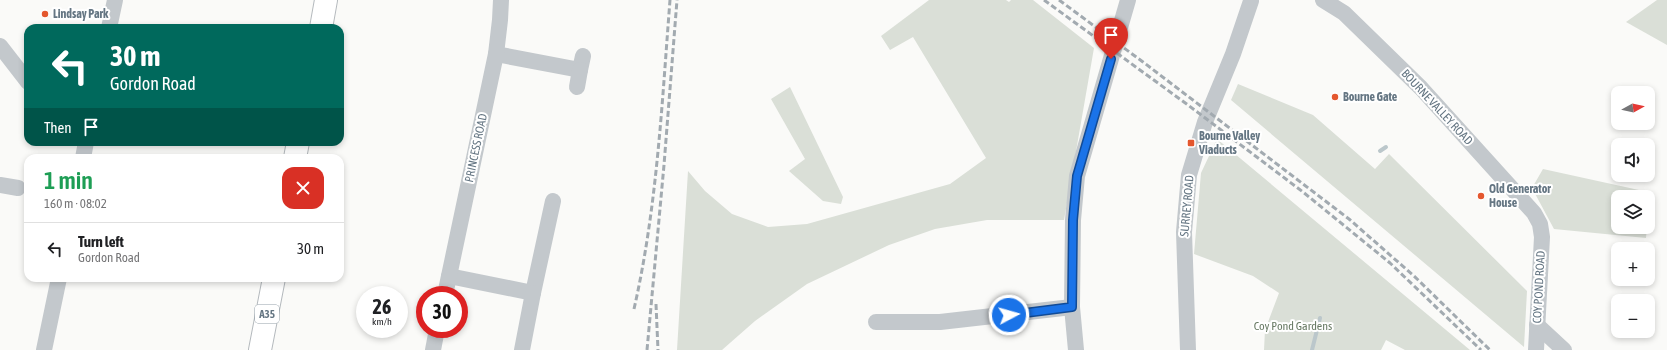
<!DOCTYPE html>
<html lang="en">
<head>
<meta charset="utf-8">
<style>
  :root { --surface:#fff; --page:#f2f2f2; --text:#202124; --muted:#757577; --line:#e0e0e0 }
  body { margin:0; font-family:"Asap Condensed",sans-serif; background:var(--page); color:var(--text); height:100vh; display:flex; flex-direction:column; font-size:15px; white-space:nowrap }
  * { box-sizing:border-box; margin:0 }
  p { font-size:13px; color:var(--muted) }
  .icon { flex:none; width:22px; height:22px; fill:none; stroke:currentColor; stroke-width:2; stroke-linecap:round; stroke-linejoin:round }
  .map { position:relative; flex:1; overflow:hidden }
  .panel { position:absolute; left:24px; top:154px; width:320px; height:128px; display:flex; flex-direction:column; background:var(--surface); border-radius:12px; box-shadow:0 2px 6px #0003 }
  .panel>* { flex:none }
  .top-card { position:absolute; left:24px; top:24px; width:320px; height:122px; border-radius:12px; box-shadow:0 2px 6px #0003; background:#00695c; color:#fff; overflow:hidden }
  .needle { width:26px; rotate:82deg }
  .fabs { position:absolute; left:1611px; top:86px; display:grid; gap:8px }
  .fabs a { display:grid; place-items:center; width:44px; height:44px; border-radius:8px; background:var(--surface); box-shadow:0 2px 6px #0003; font-size:20px }
  .speed { position:absolute; left:356px; top:286px; display:flex; gap:8px; font-size:20px; font-weight:700; text-align:center }
  .speed>* { display:grid; place-content:center; width:52px; height:52px; border-radius:50%; background:var(--surface); box-shadow:0 2px 6px #0003; line-height:1 }
  .speed small { font-size:10px; font-weight:400 }
  .speed .limit { border:6px solid #d22; background:#fff; color:#111 }
  .pin { position:absolute; display:grid; place-items:center; width:34px; height:34px; color:#fff; margin:-41px -17px; border-radius:50% 50% 50% 0; rotate:-45deg; box-shadow:0 0 4px #0007 }
  .pin .icon { rotate:45deg }
  .me { position:absolute; width:44px; margin:-22px; rotate:84deg; stroke-linejoin:round; filter:drop-shadow(0 0 3px #0008) }
  .turn { display:flex; align-items:center; gap:14px; height:84px; padding:0 20px; font-size:18px }
  .turn .icon { width:52px; height:52px; stroke-width:2.5 }
  .turn b { display:block; font-size:28px; line-height:34px }
  .then { display:flex; align-items:center; height:38px; padding:0 20px; background:#0003; gap:8px; font-size:15px }
  .round { display:grid; place-items:center; flex:none; width:42px; height:42px; border-radius:12px; background:var(--page) }
  .overview { display:flex; align-items:center; justify-content:space-between; height:68px; padding:0 20px }
  h1 { font-size:24px; font-weight:600; line-height:30px; color:#1e9e55 }
  ul { padding:0; list-style:none }
  li { display:flex; align-items:center; gap:12px; height:52px; padding:0 20px; border-top:1px solid var(--line) }
  li div { flex:1 }
  li b { display:block; font-size:15px }
  li em { font-style:normal }
  .map>svg:first-child { display:block }
  .green { fill:#dadfd7 }
  .lines { fill:none; stroke-linecap:round; stroke-linejoin:round }
  .stream { stroke:#bbc7cb; stroke-width:4 }
  .highway-casing { stroke:#b4b9bd; stroke-width:24 }
  .minor { stroke:#c3c8cc; stroke-width:16 }
  .highway { stroke:#fff; stroke-width:22 }
  .rail { stroke:#a2aab0; stroke-width:3; stroke-dasharray:6 3; stroke-linecap:butt }
  .route-casing { stroke:#114b97; stroke-width:10 }
  .route { stroke:#1a73e8; stroke-width:7 }
  .poi-dot { fill:#e4572e; stroke:#fff; stroke-width:1.5 }
  .labels { text-anchor:middle; dominant-baseline:central; stroke-width:4; stroke-linejoin:round; paint-order:stroke }
  .shield { fill:#fff; stroke:#939fa8; stroke-width:1 }
  .shield-label { font-size:11px; font-weight:bold; fill:#657683 }
  .poi-label { font-size:12px; font-weight:bold; fill:#657683; stroke:#fff; text-anchor:start }
  .street-label { font-size:12px; fill:#657683; stroke:#fff }
  .park-label { font-size:12px; fill:#687a64; stroke:#fff }
</style>
</head>
<body>
<div class="map">
<svg width="1667" height="350" viewBox="0 0 1667 350">
  <rect width="100%" height="100%" fill="#fafaf8"/>
  <g class="green">
    <path d="M 929,0 L 1006,0 L 1009,2 L 1011,0 L 1033,0 L 1094,48 L 1064,220 L 987,220 L 935,229 L 889,245 L 807,284 L 755,321 L 722,350 L 677,350 L 688,171 L 705,191 L 732,214 L 768,227 L 807,224 L 950,184 L 986,158 L 913,37 L 890,50 L 881,36 Z"/>
    <path d="M 1657,0 L 1667,0 L 1667,45 L 1626,22 Z"/>
    <path d="M 1238,84 L 1313,115 L 1375,169 L 1389,154 L 1527,291 L 1524,347 L 1231,100 Z"/>
    <path d="M 790,87 L 843,197 L 841,204 L 823,201 L 789,171 L 805,159 L 771,99 Z"/>
    <path d="M 1217,139 L 1470,350 L 1405,350 L 1386,340 L 1381,350 L 1264,350 L 1265,330 L 1279,293 L 1253,276 L 1194,254 L 1201,173 Z"/>
    <path d="M 1543,169 L 1648,192 L 1647,197 L 1618,197 L 1618,227 L 1647,227 L 1646,238 L 1554,229 L 1532,188 Z"/>
  </g>
  <g class="lines">
    <g class="stream">
      <path d="M 1380,151 L 1386,147"/>
      <path d="M 1312,350 L 1320,318"/>
    </g>
    <defs>
      <g id="highway">
        <path d="M 321,28 L 326,0"/>
        <path d="M 295,158 L 298,142"/>
        <path d="M 260,350 L 274,278"/>
      </g>
    </defs>
    <use href="#highway" class="highway-casing"/>
    <g class="minor">
      <path d="M 1323,0 L 1344,13 L 1421,88 L 1534,213 L 1540,224 L 1542,237 L 1536,350"/>
      <path d="M 109,28 L 115,0"/>
      <path d="M 0,46 L 28,82"/>
      <path d="M 496,54 L 580,70 L 583,56"/>
      <path d="M 577,87 L 580,70"/>
      <path d="M 83,158 L 86,142"/>
      <path d="M 0,185 L 18,188"/>
      <path d="M 449,276 L 533,293 L 553,201"/>
      <path d="M 445,295 L 496,54 L 500,20 L 501,0"/>
      <path d="M 876,322 L 940,322 L 1072,307"/>
      <path d="M 1537,325 L 1564,350"/>
      <path d="M 44,350 L 59,278"/>
      <path d="M 433,350 L 437,329"/>
      <path d="M 522,350 L 533,293"/>
      <path d="M 1076,350 L 1072,307 L 1073,220 L 1077,176 L 1128,0"/>
      <path d="M 1188,350 L 1184,232 L 1189,175 L 1205,122 L 1233,54 L 1251,1"/>
    </g>
    <use href="#highway" class="highway"/>
    <g class="rail">
      <path d="M 1044,0 L 1188,105 L 1303,192 L 1390,263 L 1481,350"/>
      <path d="M 1059,0 L 1143,62 L 1349,219 L 1414,276 L 1490,350"/>
      <path d="M 656,304 L 658,350"/>
      <path d="M 634,309 C 657,208 662,103 670,0"/>
      <path d="M 647,350 L 664,165 L 677,0"/>
    </g>
  </g>
  <g class="lines">
    <defs>
      <path id="route" d="M 1009,315 L 1072,307 L 1073,220 L 1077,176 L 1111,59"/>
    </defs>
    <use href="#route" class="route-casing"/>
    <use href="#route" class="route"/>
  </g>
  <g class="poi-dot">
    <circle cx="45" cy="14" r="4"/>
    <circle cx="1335" cy="97" r="4"/>
    <rect x="1187" y="139" width="8" height="8" rx="2"/>
    <circle cx="1481" cy="196" r="4"/>
  </g>
  <g class="labels">
    <rect class="shield" x="255" y="305" width="24" height="18" rx="3"/>
    <g class="shield-label">
      <text x="267" y="314">A35</text>
    </g>
    <g class="poi-label">
      <text x="53" y="14">Lindsay Park</text>
      <text x="1343" y="97">Bourne Gate</text>
      <text x="1199" y="136">Bourne Valley<tspan x="1199" dy="14">Viaducts</tspan></text>
      <text x="1489" y="189">Old Generator<tspan x="1489" dy="14">House</tspan></text>
    </g>
    <g class="street-label">
      <text transform="translate(1437 107) rotate(47)">BOURNE VALLEY ROAD</text>
      <text transform="translate(476 148) rotate(-78)">PRINCESS ROAD</text>
      <text transform="translate(1187 206) rotate(-85)">SURREY ROAD</text>
      <text transform="translate(1539 287) rotate(-87)">COY POND ROAD</text>
    </g>
    <g class="park-label">
      <text x="1293" y="326">Coy Pond Gardens</text>
    </g>
  </g>
</svg>
<div class="fabs">
<a><svg class="needle" viewBox="-14 -14 28 28"><path d="M0-13l5 13h-10z" fill="#e53935"/><path d="M0 13l5-13h-10z" fill="#757577"/></svg></a>
<a><svg class="icon" aria-label="sound" viewBox="0 0 24 24"><path d="M4 9h4l5-4v14l-5-4H4zM17 9q2 3 0 6"/></svg></a>
<a><svg class="icon" aria-label="layers" viewBox="0 0 24 24"><path d="M12 4l9 5-9 5-9-5zM3 14l9 5 9-5"/></svg></a>
<a>+</a>
<a>−</a>
</div>
<div class="speed"><div>26<small>km/h</small></div><div class="limit">30</div></div>
<div class="pin" style="left:1111px;top:59px;background:#d93025"><svg class="icon" aria-label="arrive" viewBox="0 0 24 24"><path d="M6 21V4h12l-3 4 3 4H6"/></svg></div>
<svg class="me" style="left:1009px;top:315px" viewBox="-20 -20 40 40"><circle r="17" fill="#1a73e8" stroke="#fff" stroke-width="3"/><path d="M0-11L8 9 0 5-8 9z" fill="#fff"/></svg>
<div class="top-card">
<div class="turn"><svg class="icon" aria-label="left" viewBox="0 0 24 24"><path d="M17 20v-9H6M10 6l-5 5 5 5"/></svg><div><b>30 m</b>Gordon Road</div></div>
<div class="then">Then<svg class="icon" aria-label="arrive" viewBox="0 0 24 24"><path d="M6 21V4h12l-3 4 3 4H6"/></svg></div>
</div>
<section class="panel">
<div class="overview"><div><h1>1 min</h1><p>160 m · 08:02</p></div><a class="round" style="background:#d93025;color:#fff"><svg class="icon" aria-label="close" viewBox="0 0 24 24"><path d="M6 6l12 12M18 6L6 18"/></svg></a></div>
<ul>
<li><svg class="icon" aria-label="left" viewBox="0 0 24 24"><path d="M17 20v-9H6M10 6l-5 5 5 5"/></svg><div><b>Turn left</b><p>Gordon Road</p></div><em>30 m</em></li>
</ul>
</section>
</div>
</body>
</html>
